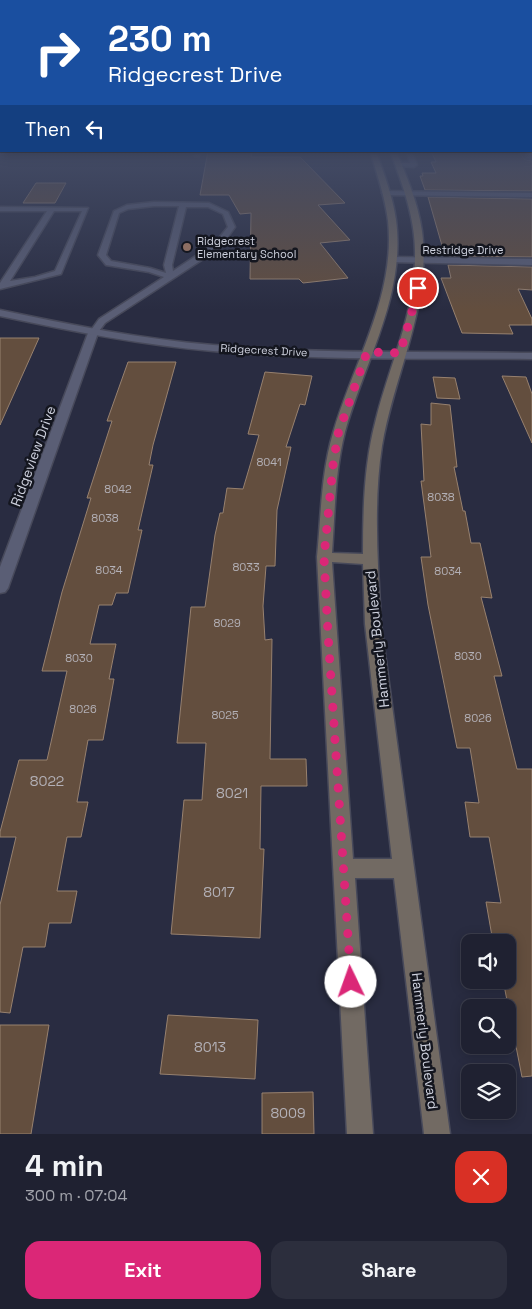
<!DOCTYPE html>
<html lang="en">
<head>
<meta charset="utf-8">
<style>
  :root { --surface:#1f2131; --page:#2c2e3d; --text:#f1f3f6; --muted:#a1a3ab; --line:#3c3e4d; --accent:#db2777 }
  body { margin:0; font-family:"Space Grotesk",sans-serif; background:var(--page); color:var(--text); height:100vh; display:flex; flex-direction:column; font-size:19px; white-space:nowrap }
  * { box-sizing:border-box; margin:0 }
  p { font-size:16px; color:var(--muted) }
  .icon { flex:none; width:28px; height:28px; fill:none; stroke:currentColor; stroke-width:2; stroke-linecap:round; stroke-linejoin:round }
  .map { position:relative; height:1134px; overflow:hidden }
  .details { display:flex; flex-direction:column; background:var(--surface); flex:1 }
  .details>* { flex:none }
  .hud { position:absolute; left:0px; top:0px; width:532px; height:152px; box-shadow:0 2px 12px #0003,0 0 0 1px var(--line); background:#1a4fa0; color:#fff; overflow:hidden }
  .tools { position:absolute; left:461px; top:934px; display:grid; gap:10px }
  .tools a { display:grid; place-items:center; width:55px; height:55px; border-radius:10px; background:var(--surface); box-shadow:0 2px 12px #0003,0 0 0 1px var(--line); font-size:25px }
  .pin { position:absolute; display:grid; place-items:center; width:42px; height:42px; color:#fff; margin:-21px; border:2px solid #fff; border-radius:50%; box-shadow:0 1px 5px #0007 }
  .me { position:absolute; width:55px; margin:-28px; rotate:357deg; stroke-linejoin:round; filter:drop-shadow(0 0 4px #0008) }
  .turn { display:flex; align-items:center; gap:18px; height:105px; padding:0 25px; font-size:22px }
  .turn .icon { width:65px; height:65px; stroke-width:2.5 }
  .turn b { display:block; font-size:35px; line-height:42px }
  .then { display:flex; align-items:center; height:48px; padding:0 25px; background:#0003; gap:10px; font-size:19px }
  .round { display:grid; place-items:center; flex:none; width:52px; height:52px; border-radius:15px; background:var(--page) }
  .head { display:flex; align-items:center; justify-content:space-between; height:85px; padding:0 25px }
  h1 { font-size:30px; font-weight:700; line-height:38px }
  .primary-button { display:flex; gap:10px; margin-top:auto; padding:10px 25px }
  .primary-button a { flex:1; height:58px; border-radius:15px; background:var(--accent); color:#fff; font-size:20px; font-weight:700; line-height:58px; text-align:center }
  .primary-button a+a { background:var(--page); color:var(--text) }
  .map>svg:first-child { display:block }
  .building { fill:#634e3e; stroke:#97816f }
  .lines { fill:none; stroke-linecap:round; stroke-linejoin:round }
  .service-casing { stroke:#47495a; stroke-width:3 }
  .minor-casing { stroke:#47495a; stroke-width:3 }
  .tertiary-casing { stroke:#47495a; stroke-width:3 }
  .secondary-casing { stroke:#47495a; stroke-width:3 }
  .service { fill:#5a5e75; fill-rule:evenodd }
  .minor { fill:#5a5e75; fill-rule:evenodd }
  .tertiary { fill:#5a5e75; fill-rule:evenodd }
  .secondary { fill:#726a63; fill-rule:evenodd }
  .route { stroke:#db2777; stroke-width:9; stroke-dasharray:0 16.2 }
  .education-dot { fill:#8d6e63; stroke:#14161f; stroke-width:2 }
  .labels { text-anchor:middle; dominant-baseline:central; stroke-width:5; stroke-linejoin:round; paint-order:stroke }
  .far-poi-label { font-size:11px; fill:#ced1de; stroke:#14161f; text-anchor:start }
  .far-street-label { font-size:11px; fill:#ced1de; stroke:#14161f }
  .number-label { font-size:11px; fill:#b3b0b6 }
  .street-label { font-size:14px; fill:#ced1de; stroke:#14161f }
  .near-number-label { font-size:14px; fill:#b3b0b6 }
</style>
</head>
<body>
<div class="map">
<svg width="532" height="1134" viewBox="0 0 532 1134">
  <rect width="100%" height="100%" fill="#292c41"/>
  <g class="building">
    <path d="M 208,151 L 252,151 L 251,157 L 300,157 L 345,203 L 318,205 L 350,240 L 320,243 L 348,278 L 303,283 L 299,279 L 250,279 L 251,213 L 240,214 L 229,195 L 200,195 Z"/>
    <path d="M 431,151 L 519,151 L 524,159 L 532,161 L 532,191 L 425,190 L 420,176 L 423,176 L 422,173 L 436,173 L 431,162 L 436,162 Z"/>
    <path d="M 36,183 L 66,183 L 55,203 L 23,203 Z"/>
    <path d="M 428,197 L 532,199 L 532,257 L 445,256 Z"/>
    <path d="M 448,265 L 532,267 L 532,290 L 518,289 L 532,319 L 532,325 L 509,325 L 513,334 L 462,333 L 441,278 L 451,278 Z"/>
    <path d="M 0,338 L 39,338 L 0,425 Z"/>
    <path d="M 128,362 L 176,362 L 153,445 L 149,465 L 153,465 L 138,530 L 142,530 L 128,593 L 116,593 L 112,605 L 99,605 L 90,644 L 116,644 L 109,679 L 114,679 L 103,740 L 88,740 L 77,802 L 88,802 L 81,837 L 67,837 L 57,891 L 77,891 L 71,923 L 49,923 L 45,947 L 23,947 L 10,1013 L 0,1012 L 0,905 L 16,837 L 0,837 L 0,832 L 19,760 L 47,760 L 67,671 L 42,671 L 62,592 L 91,498 L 87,498 L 112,421 L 107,421 Z"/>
    <path d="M 265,372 L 312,376 L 305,405 L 300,404 L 286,447 L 291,447 L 277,510 L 275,566 L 266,566 L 263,606 L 265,640 L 272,639 L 270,759 L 306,759 L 307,786 L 261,786 L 260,849 L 264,849 L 260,938 L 171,934 L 184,800 L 202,800 L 206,743 L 177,743 L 191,607 L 205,607 L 215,535 L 220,513 L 223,513 L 227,488 L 243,489 L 259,435 L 248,434 Z"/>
    <path d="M 502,376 L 526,377 L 532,394 L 532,443 Z"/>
    <path d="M 433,377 L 455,378 L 460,399 L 437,398 Z"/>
    <path d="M 431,403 L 450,405 L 457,467 L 454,467 L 463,511 L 465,511 L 471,543 L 480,543 L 492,598 L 481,597 L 502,676 L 494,676 L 517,769 L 532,769 L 532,1076 L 522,1077 L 503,980 L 508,980 L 508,942 L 493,942 L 486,902 L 501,903 L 489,837 L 470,837 L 465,802 L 479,803 L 470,748 L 457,748 L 428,605 L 421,557 L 431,557 L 421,481 L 424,481 L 421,424 L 431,425 Z"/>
    <path d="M 168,1015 L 258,1020 L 255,1079 L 160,1074 Z"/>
    <path d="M 0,1025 L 49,1025 L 31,1134 L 0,1134 Z"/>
    <path d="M 313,1092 L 314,1134 L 262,1134 L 262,1093 Z"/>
  </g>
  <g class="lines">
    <defs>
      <g id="service">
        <path d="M 195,151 L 201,151 L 199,157 L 194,156 Z"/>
        <path d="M 406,151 L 412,151 L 417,165 L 414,167 L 396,166 L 398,163 L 410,163 Z"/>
        <path d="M 521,151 L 527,151 L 532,155 L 532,159 L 526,158 Z"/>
        <path d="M 154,202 L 209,203 L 228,212 L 235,227 L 220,248 L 105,323 L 96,335 L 90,335 L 89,333 L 99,319 L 164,277 L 149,272 L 106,265 L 98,255 L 114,211 L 127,205 ZM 154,206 L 179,206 L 164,265 L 166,273 L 150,268 L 111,261 L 106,255 L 119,213 L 128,209 ZM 186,207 L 208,207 L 223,214 L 228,227 L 214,244 L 173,271 L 172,265 Z"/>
        <path d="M 0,207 L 88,208 L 61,274 L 0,289 L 0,283 L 47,211 L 0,211 ZM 54,211 L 82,211 L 55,271 L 35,277 L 10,281 Z"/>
      </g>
      <g id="minor">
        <path d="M 383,191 L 532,193 L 532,197 L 386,195 L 382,193 Z"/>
        <path d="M 393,257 L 532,259 L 532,265 L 390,262 L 390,258 Z"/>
        <path d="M 93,330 L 98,333 L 8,588 L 5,592 L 0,593 L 0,567 L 88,333 Z"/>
      </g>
      <path id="tertiary" d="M 0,310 C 71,325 141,339 213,345 C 319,354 426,351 532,353 L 532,359 C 426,358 319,361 213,351 C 141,345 71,331 0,316 Z"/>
      <path id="secondary" d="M 370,151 L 376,151 C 384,174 393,197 396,220 C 406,295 364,363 345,432 C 335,471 335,512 332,553 L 363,554 C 363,509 364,463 376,419 C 389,366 415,313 415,257 C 416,220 403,186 390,151 L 396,151 C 407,177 418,203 422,231 C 432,305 394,374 382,446 C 373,504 378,565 381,624 L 450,1134 L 424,1134 L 394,878 L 355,878 L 373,1134 L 347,1134 L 317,557 C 321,516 321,473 333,433 C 353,363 396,296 388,221 C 385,197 377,174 370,151 ZM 332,562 L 363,564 L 365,624 L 392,859 L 353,859 Z"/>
    </defs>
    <use href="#service" class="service-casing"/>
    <use href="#minor" class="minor-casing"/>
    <use href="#tertiary" class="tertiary-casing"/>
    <use href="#secondary" class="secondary-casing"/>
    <use href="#service" class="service"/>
    <use href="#minor" class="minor"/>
    <use href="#tertiary" class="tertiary"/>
    <use href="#secondary" class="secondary"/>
  </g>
  <linearGradient id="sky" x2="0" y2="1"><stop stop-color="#171824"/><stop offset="0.49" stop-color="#434b65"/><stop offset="1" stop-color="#434b65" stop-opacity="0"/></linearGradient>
  <rect width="532" height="310" fill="url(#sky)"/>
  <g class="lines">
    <path class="route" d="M 351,982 L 328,634 L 324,557 L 333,465 L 338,434 L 367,352 L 400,353 L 410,319 L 418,288"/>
  </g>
  <circle class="education-dot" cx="187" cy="247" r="5"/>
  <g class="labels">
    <g class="far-poi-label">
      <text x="197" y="241">Ridgecrest<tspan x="197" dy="13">Elementary School</tspan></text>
    </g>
    <g class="far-street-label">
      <text x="463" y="250">Restridge Drive</text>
      <text transform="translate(264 350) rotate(3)">Ridgecrest Drive</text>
    </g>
    <g class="number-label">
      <text x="269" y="462">8041</text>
      <text x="118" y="489">8042</text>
      <text x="441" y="497">8038</text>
      <text x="105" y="518">8038</text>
      <text x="246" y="567">8033</text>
      <text x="109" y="570">8034</text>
      <text x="448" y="571">8034</text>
      <text x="227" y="623">8029</text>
      <text x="468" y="656">8030</text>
      <text x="79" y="658">8030</text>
      <text x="83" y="709">8026</text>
      <text x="225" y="715">8025</text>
      <text x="478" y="718">8026</text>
    </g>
    <g class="street-label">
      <text transform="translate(33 456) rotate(-70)">Ridgeview Drive</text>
      <text transform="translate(377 639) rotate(-96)">Hammerly Boulevard</text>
      <text transform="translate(425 1041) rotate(83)">Hammerly Boulevard</text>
    </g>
    <g class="near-number-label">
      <text x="47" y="781">8022</text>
      <text x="232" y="793">8021</text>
      <text x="219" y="892">8017</text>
      <text x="210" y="1047">8013</text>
      <text x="288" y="1113">8009</text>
    </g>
  </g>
</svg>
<div class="tools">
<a><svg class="icon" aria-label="sound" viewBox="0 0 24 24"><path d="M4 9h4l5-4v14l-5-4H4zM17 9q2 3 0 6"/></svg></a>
<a><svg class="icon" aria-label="search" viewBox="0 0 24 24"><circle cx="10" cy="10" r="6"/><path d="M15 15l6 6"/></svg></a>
<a><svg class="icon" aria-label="layers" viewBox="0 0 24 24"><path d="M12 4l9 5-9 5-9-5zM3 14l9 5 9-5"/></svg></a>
</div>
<div class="pin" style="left:418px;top:288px;background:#d93025"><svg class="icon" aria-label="arrive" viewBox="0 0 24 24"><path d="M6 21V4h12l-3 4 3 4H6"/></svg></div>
<svg class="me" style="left:351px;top:982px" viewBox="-20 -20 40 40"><circle r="19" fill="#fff"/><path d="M0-13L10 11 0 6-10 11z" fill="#db2777"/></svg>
<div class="hud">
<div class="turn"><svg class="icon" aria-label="right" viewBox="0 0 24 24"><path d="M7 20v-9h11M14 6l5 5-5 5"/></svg><div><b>230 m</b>Ridgecrest Drive</div></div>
<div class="then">Then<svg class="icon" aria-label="left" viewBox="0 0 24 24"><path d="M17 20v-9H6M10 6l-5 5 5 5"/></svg></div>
</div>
</div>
<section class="details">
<div class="head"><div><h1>4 min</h1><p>300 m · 07:04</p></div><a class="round" style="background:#d93025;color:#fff"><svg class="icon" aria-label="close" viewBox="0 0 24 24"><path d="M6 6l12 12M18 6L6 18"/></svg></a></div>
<div class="primary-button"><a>Exit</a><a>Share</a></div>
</section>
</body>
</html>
